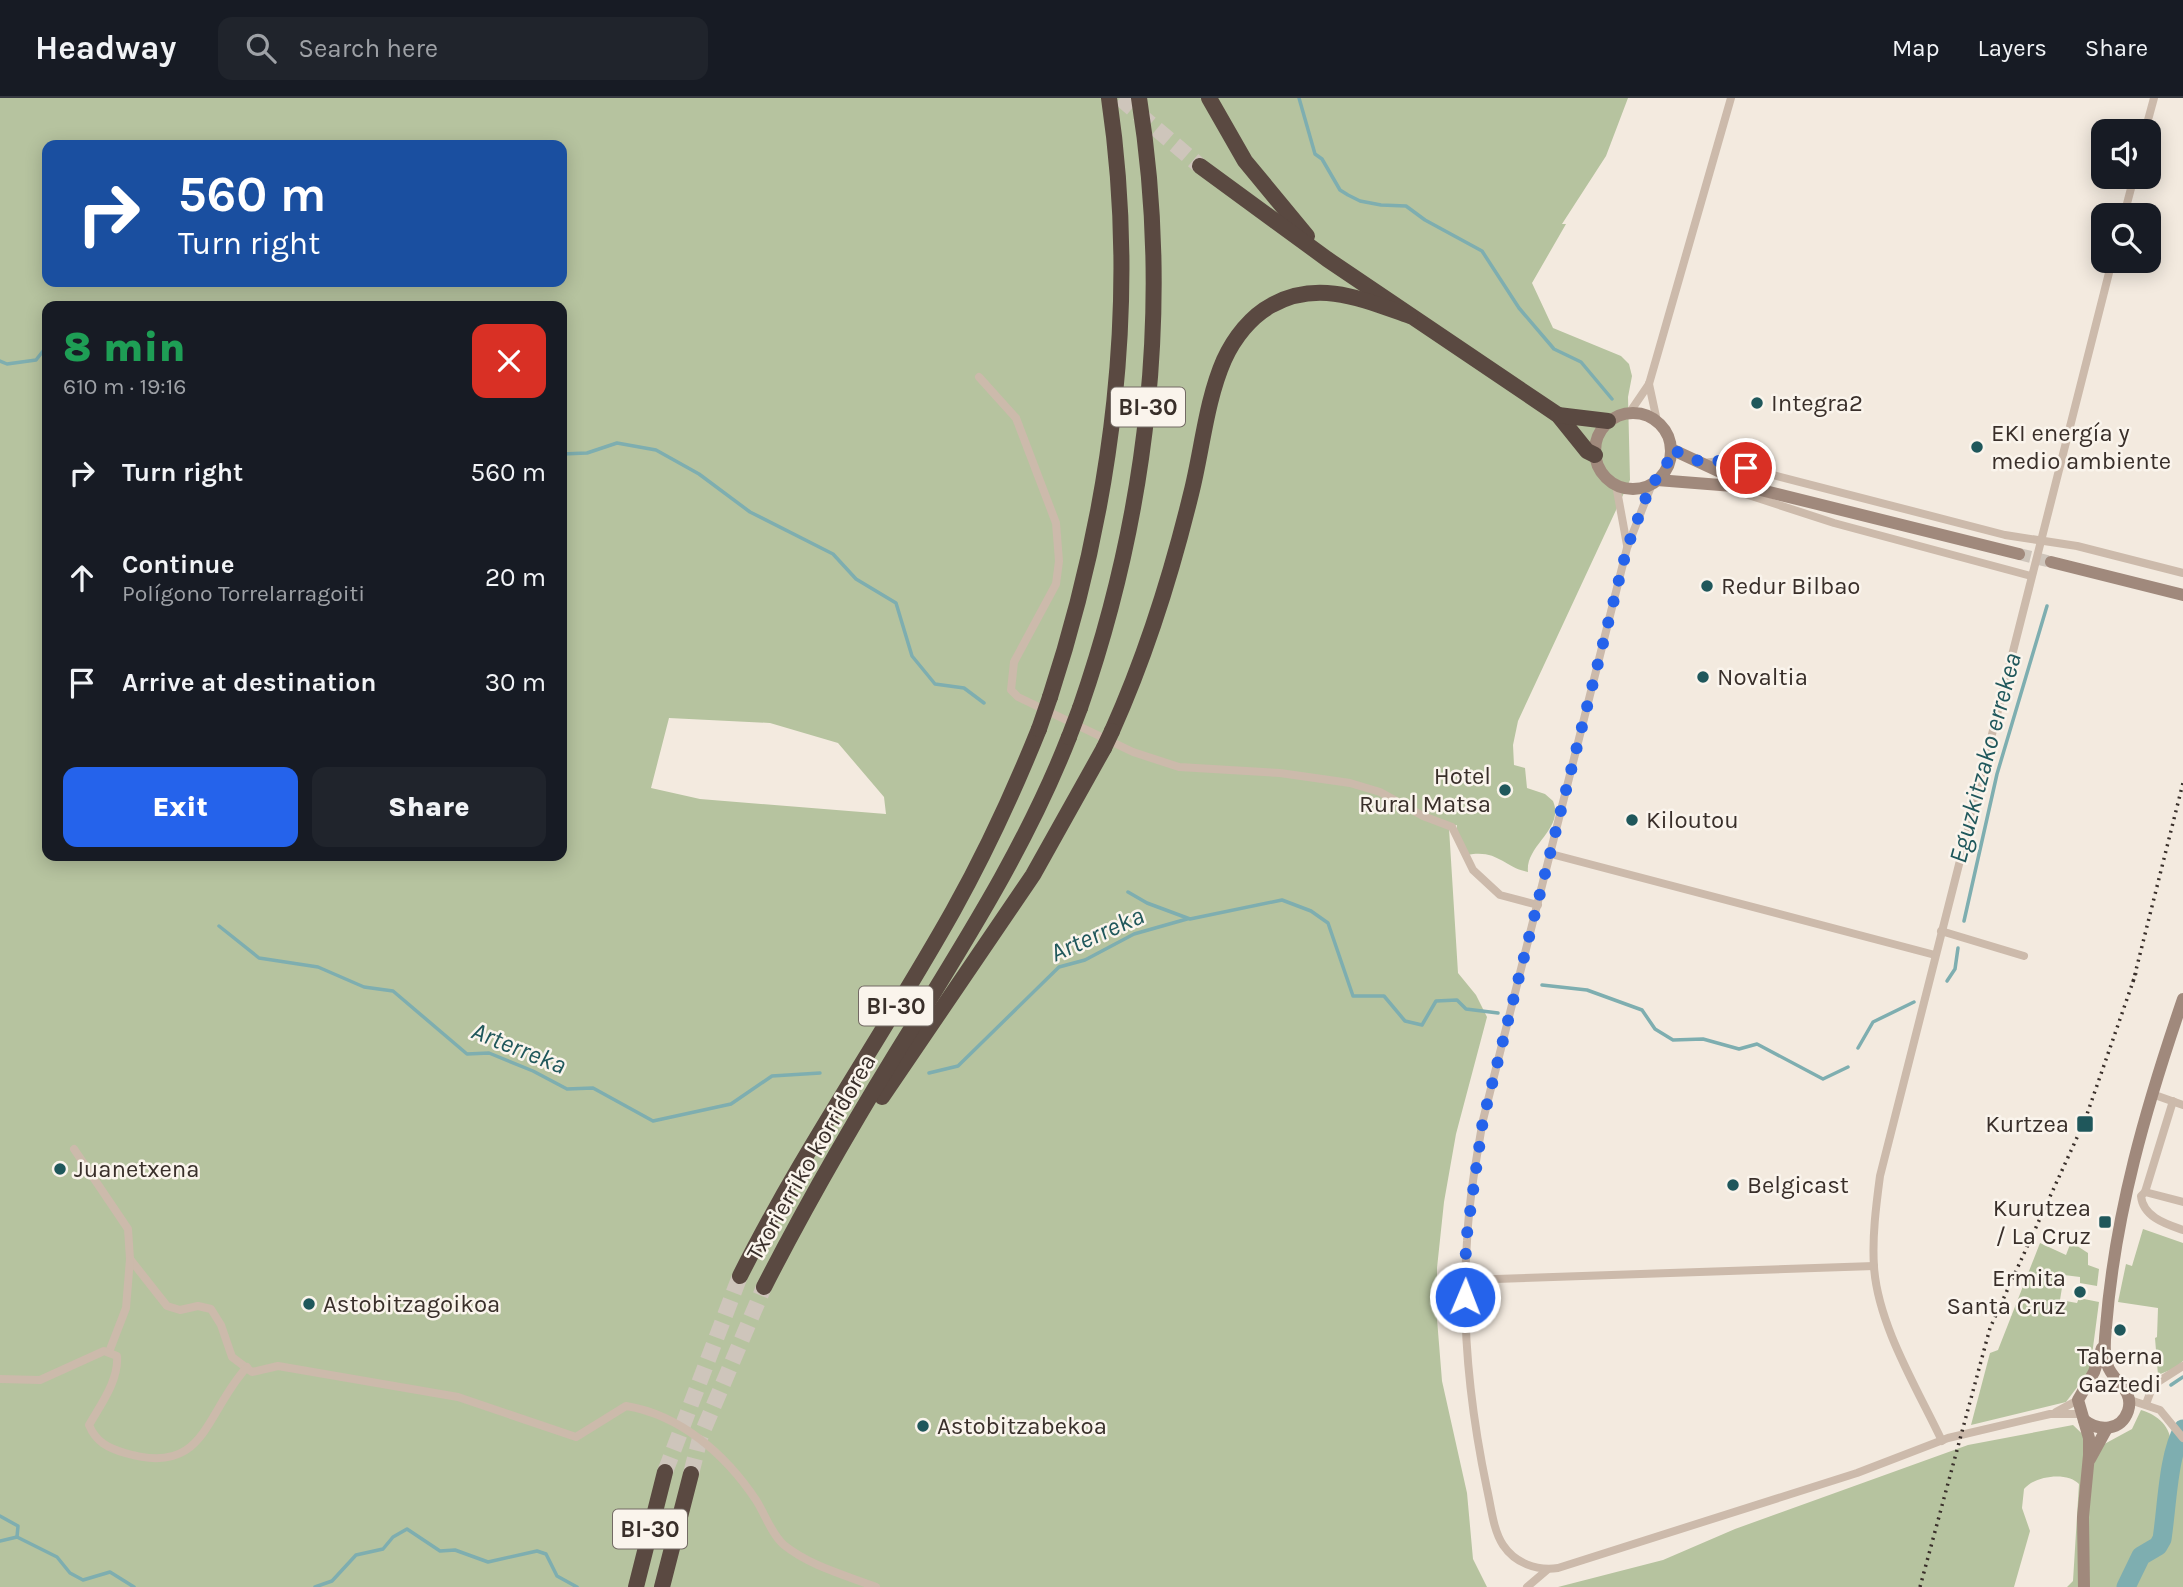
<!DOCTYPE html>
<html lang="en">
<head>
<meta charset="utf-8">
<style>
  :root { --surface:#171b24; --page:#20242c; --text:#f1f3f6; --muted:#9ea1a6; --line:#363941; --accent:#2563eb }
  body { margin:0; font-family:Karla,sans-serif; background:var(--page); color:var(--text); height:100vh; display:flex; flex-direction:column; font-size:26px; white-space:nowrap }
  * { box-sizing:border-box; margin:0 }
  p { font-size:23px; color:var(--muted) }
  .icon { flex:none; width:38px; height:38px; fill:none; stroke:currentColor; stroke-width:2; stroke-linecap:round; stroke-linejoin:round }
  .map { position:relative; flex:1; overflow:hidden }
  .side { position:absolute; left:42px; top:203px; width:525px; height:560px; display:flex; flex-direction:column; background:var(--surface); border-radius:14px; box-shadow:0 4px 18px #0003 }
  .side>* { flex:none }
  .top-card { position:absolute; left:42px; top:42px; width:525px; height:147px; border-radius:14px; box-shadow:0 4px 18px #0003; background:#1a4fa0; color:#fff; overflow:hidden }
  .controls { position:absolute; left:2091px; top:21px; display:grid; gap:14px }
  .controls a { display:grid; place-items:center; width:70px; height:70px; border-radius:14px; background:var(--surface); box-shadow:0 4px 18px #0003; font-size:35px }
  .pin { position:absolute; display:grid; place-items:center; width:60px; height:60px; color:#fff; margin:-30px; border:4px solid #fff; border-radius:50%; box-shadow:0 2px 7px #0007 }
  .me { position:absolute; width:77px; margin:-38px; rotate:1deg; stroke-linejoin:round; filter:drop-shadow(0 0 5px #0008) }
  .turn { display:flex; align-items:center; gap:24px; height:147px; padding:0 21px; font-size:32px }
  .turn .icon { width:91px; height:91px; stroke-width:2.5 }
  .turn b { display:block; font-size:49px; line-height:60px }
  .round { display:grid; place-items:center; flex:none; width:74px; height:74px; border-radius:14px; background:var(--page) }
  .overview { display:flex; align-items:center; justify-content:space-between; height:119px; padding:0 21px }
  h1 { font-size:42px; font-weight:800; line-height:52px; color:#1e9e55 }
  .primary-button { display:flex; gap:14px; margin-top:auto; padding:14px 21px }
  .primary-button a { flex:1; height:80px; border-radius:14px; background:var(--accent); color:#fff; font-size:28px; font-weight:800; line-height:80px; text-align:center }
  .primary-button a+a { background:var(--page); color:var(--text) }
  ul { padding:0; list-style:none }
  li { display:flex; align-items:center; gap:21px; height:105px; padding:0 21px }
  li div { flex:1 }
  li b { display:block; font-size:26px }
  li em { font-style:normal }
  header { display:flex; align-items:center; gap:42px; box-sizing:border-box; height:98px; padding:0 35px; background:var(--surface); border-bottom:2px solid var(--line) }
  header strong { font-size:33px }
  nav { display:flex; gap:38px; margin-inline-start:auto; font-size:24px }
  .search { width:490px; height:63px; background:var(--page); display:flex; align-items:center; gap:18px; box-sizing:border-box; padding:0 24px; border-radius:14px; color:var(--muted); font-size:26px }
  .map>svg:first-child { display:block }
  .green { fill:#b6c39f; fill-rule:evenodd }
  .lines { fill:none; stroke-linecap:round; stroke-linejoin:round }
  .stream { stroke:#7eaeb0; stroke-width:3.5 }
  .river { stroke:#7eaeb0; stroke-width:19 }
  .secondary-tunnel { stroke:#cec5bb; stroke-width:12; stroke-dasharray:12 6; stroke-linecap:butt }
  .highway-tunnel { stroke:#cec5bb; stroke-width:16; stroke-dasharray:16 8; stroke-linecap:butt }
  .street { stroke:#ccbaab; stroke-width:8 }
  .secondary { stroke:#a0897c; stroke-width:12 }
  .highway { stroke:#5a4941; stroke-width:16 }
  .rail { stroke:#392f2a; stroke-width:3.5; stroke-dasharray:2 5; stroke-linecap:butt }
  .highway-bridge { stroke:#5a4941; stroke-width:16 }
  .route { stroke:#2563eb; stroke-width:12; stroke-dasharray:0 21.6 }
  .poi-dot { fill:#1f575b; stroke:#faf4ec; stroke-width:2.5 }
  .labels { text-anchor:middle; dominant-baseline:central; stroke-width:5; stroke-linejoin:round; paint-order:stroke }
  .shield { fill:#faf4ec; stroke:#736a64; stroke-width:2 }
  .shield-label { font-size:23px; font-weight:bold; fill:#392f2a }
  .poi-label { font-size:24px; fill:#392f2a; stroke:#faf4ec; text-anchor:start }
  .street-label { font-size:24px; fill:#392f2a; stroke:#faf4ec }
  .water-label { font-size:26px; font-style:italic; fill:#1f575b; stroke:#faf4ec }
</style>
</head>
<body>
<header>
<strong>Headway</strong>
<div class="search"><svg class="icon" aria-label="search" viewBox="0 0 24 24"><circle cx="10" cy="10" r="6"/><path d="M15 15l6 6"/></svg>Search here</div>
<nav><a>Map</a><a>Layers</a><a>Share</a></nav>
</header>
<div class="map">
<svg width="2183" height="1489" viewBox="0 0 2183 1489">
  <rect width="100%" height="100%" fill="#f3eadf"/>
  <g class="green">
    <path d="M 0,0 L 1628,0 L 1606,58 L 1562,126 L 1566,126 L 1532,185 L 1553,230 L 1621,258 L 1629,266 L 1632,278 L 1628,299 L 1630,382 L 1518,623 L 1513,647 L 1514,667 L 1525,670 L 1527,690 L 1545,696 L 1553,703 C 1565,731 1525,747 1528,774 C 1503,769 1498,751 1467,757 L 1456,740 L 1457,727 L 1449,730 L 1458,875 L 1476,897 L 1487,919 L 1456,1036 L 1444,1104 L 1437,1170 L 1437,1221 L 1442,1283 L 1467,1395 L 1473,1461 L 1487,1489 L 0,1489 ZM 47,47 L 562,47 L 562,184 L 47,184 ZM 47,208 L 562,208 L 562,758 L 47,758 ZM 669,620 L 770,625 L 838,645 L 884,699 L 886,716 L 700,701 L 651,690 Z"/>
    <path d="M 2143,1131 L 2183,1145 L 2183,1263 L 2175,1270 L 2158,1277 L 2155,1240 L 2157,1239 L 2158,1210 L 2118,1204 L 2126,1166 L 2132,1168 Z"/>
    <path d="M 2071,1144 L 2088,1155 L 2088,1167 L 2099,1171 L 2097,1188 L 2080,1185 L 2080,1179 L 2064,1177 L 2060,1202 L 2077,1205 L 2079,1200 L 2099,1204 L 2090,1272 L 2066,1304 L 1971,1327 L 1990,1255 L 1998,1252 L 2040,1145 L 2066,1157 Z"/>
    <path d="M 2141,1312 C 2161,1318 2175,1333 2170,1355 L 2183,1353 L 2183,1489 L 2067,1489 L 2073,1483 L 2079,1386 C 2067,1373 2034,1378 2024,1391 L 2022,1410 L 2030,1433 L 2014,1489 L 1558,1489 L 1663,1462 L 1735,1431 L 1968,1347 L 2073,1327 L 2097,1350 L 2132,1331 Z"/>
  </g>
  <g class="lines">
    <g class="stream">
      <path d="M 1299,0 L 1315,56 L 1322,61 L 1340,92 L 1348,97 L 1360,103 L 1381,107 L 1406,108 L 1425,122 L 1482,153 L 1519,210 L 1554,251 L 1581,264 L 1612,301"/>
      <path d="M 0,263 L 7,266 L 36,262 L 47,248"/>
      <path d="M 562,356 L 587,355 L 617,345 L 656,352 L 699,376 L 750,414 L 833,456 L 856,481 L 896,505 L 912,558 L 935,586 L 964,590 L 984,605"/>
      <path d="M 1128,794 L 1147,805 L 1190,821 L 1282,802 L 1311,813 L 1328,825 L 1353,898 L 1384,898 L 1405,923 L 1422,927 L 1436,903 L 1457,902 L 1466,911 L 1498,915"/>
      <path d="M 1964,823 L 1997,676 L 2047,508"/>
      <path d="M 219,828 L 259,860 L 318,869 L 364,889 L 393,893 L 467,956 L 489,955 L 533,973 L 567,991 L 593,990 L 653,1023 L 731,1006 L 772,978 L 820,975"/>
      <path d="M 1947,883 L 1955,871 L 1958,850"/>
      <path d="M 1542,887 L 1587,892 L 1642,912 L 1655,931 L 1673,942 L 1703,941 L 1739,951 L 1757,946 L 1823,981 L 1848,969"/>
      <path d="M 1858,950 L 1873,924 L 1914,904"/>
      <path d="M 929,975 L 958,968 L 1059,869 L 1085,862 L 1134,836 L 1187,821"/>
      <path d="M 2171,1287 L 2183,1279"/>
      <path d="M 0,1418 L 18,1428 L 17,1439"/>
      <path d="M 0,1443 L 17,1439 L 57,1459 L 70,1475 L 83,1482 L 110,1474 L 134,1489"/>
      <path d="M 315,1489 L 332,1483 L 356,1457 L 383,1451 L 393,1439 L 407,1431 L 440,1453 L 455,1452 L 488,1464 L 537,1453 L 546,1456 L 557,1478 L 577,1489"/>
    </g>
    <path class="river" d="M 2126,1489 L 2141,1458 L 2158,1448 L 2162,1441 C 2167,1409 2168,1357 2183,1331"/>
    <path class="secondary-tunnel" d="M 2019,456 L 2051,464"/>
    <g class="highway-tunnel">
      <path d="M 1120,0 L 1200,68"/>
      <path d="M 665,1374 L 740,1178"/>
      <path d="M 691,1376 L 700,1340 L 764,1189"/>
    </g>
    <g class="street">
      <path d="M 2145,33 L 2154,0"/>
      <path d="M 2124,117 L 2134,79"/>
      <path d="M 979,279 L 1016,320 L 1056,425 L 1059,463 L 1056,486 L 1014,564 L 1011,592 L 1018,599 L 1133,654 L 1179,669 L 1280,675 L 1350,685 L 1380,694 L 1423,718 L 1452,729 L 1473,772 L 1500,797 L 1538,807"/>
      <path d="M 1649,286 L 1657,323"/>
      <path d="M 1630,314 L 1649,286 L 1731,0"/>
      <path d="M 1704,365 L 1719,363 L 2005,437 L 2077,448 L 2183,475"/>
      <path d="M 1652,386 L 1627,450 L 1483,1022 C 1476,1062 1469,1102 1467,1143 C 1461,1225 1470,1310 1487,1391 C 1491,1408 1493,1432 1503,1447 C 1515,1465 1536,1473 1558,1470 L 1857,1375 L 1948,1340 L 2050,1316 L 2080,1316"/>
      <path d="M 1616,387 L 1627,447"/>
      <path d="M 1733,392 L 1834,425 L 2031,478"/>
      <path d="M 1551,756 L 1935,857"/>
      <path d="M 1941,833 L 2024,858"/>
      <path d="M 2152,996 L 2183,1007"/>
      <path d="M 2173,1003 L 2145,1094 L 2141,1098 C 2143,1119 2166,1126 2183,1132"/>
      <path d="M 74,1051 L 128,1131 L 130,1161 L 167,1208 L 180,1212 L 198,1208 L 211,1211 L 221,1227 L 232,1259 L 252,1274 L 278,1268 L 458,1299 L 576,1339 L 626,1308 C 681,1317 726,1357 756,1402 C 765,1416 772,1437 784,1447 C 810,1468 845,1477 876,1489"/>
      <path d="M 2145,1094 L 2183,1104"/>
      <path d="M 1465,1182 L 1874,1168"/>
      <path d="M 109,1254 L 126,1210 L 130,1161"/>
      <path d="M 0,1281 L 40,1282 L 104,1253 L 117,1258 C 119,1282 101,1306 89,1327 C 96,1344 108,1350 125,1355 C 206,1379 204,1316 247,1269"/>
      <path d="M 2130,1302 L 2160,1312 L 2183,1340"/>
      <path d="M 2146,1306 L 2153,1287 L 2183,1268"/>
      <path d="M 2056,1314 L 2078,1302"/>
      <path d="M 1942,1343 C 1917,1290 1878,1227 1874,1169 C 1872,1139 1876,1108 1880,1078 L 2112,163"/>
      <path d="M 1527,1489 L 1547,1472"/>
    </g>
    <g class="secondary">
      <circle cx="1633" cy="353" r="38"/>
      <path d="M 1671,351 L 1757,391 L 2019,456"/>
      <path d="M 1657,382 L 1746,389"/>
      <path d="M 2051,464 L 2183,497"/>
      <path d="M 2084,1322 C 2099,1334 2121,1333 2128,1313 C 2135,1291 2112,1284 2107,1266 C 2103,1254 2105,1241 2106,1229 C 2115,1115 2146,1009 2183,901"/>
      <path d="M 2090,1361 L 2107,1330"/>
      <path d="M 2084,1489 L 2083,1419 L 2089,1357 L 2089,1340 L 2078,1302 L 2094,1274 L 2102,1250"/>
    </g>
    <g class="highway">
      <path d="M 1209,0 L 1245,63 L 1307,138"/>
      <path d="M 1200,68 L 1327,161 L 1558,317 L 1587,353 L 1595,357"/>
      <path d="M 1558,317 L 1608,323"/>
      <path d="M 1050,599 C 1113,406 1139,202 1109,0"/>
      <path d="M 1080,610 C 1148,414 1172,205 1139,0"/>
      <path d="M 1112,633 C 1146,557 1171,478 1191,396 C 1202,353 1206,303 1224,262 C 1234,240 1251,218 1272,207 C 1319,181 1364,202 1410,218"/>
      <path d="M 882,999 L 1033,777 L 1104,650"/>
      <path d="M 740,1178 C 803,1052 884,936 953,813 C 986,754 1014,693 1039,631"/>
      <path d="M 764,1189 C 811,1097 863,1008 918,920 C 974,829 1030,739 1069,639"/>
      <path d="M 636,1489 L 665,1374"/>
      <path d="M 662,1489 L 691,1376"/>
    </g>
    <g class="rail">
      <path d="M 2133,884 L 2183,685"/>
      <path d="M 1920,1489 L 1990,1230 L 2085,1022 L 2136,875"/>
    </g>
    <g class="highway-bridge">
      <path d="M 1039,631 L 1050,599"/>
      <path d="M 1069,639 L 1080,610"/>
      <path d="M 1104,650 L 1112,633"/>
    </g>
  </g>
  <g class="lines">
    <path class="route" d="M 1465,1199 L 1466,1143 L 1483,1022 L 1627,450 L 1651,386 L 1665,373 L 1671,351 L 1703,365 L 1719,363 L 1746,370"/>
  </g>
  <g class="poi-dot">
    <circle cx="1757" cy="305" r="7"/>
    <circle cx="1977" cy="349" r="7"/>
    <circle cx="1707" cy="488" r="7"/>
    <circle cx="1703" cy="579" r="7"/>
    <circle cx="1505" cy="692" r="7"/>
    <circle cx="1632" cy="722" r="7"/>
    <rect x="2076" y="1017" width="18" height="18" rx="3.5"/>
    <circle cx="60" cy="1071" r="7"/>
    <circle cx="1733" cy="1087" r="7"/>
    <rect x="2098" y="1117" width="14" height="14" rx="3.5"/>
    <circle cx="2080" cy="1194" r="7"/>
    <circle cx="309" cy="1206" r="7"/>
    <circle cx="2120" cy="1232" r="7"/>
    <circle cx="923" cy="1328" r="7"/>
  </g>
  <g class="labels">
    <g class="shield">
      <rect x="1111" y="289.5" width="74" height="39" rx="5"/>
      <rect x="859" y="888.5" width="74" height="39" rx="5"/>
      <rect x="613" y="1411.5" width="74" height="39" rx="5"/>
    </g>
    <g class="shield-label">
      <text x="1148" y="309">BI-30</text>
      <text x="896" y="908">BI-30</text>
      <text x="650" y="1431">BI-30</text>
    </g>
    <g class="poi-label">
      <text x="1771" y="305">Integra2</text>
      <text x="1991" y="335">EKI energía y<tspan x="1991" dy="28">medio ambiente</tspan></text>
      <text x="1721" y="488">Redur Bilbao</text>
      <text x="1717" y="579">Novaltia</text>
      <text x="1491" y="678" text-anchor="end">Hotel<tspan x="1491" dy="28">Rural Matsa</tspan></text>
      <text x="1646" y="722">Kiloutou</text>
      <text x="2069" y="1026" text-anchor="end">Kurtzea</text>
      <text x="74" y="1071">Juanetxena</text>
      <text x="1747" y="1087">Belgicast</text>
      <text x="2091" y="1110" text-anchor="end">Kurutzea<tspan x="2091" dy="28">/ La Cruz</tspan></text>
      <text x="2066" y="1180" text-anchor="end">Ermita<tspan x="2066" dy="28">Santa Cruz</tspan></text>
      <text x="323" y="1206">Astobitzagoikoa</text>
      <text x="2120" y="1258" text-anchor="middle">Taberna<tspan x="2120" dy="28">Gaztedi</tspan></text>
      <text x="937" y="1328">Astobitzabekoa</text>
    </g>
    <g class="street-label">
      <text transform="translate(811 1059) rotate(-60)">Txorierriko korridorea</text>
    </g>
    <g class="water-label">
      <text transform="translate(1985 660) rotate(-75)">Eguzkitzako errekea</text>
      <text transform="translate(1097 836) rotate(-24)">Arterreka</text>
      <text transform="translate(519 950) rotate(22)">Arterreka</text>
    </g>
  </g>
</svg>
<div class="controls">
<a><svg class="icon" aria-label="sound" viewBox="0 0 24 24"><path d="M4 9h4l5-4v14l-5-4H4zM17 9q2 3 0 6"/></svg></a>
<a><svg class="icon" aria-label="search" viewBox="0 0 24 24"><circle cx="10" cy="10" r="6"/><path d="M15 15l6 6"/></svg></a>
</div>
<div class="pin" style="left:1746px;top:370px;background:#d93025"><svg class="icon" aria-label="arrive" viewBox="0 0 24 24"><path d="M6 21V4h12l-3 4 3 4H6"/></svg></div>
<svg class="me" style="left:1465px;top:1199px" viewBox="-20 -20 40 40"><circle r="17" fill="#2563eb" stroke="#fff" stroke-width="3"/><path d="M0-11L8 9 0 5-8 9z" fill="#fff"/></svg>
<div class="top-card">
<div class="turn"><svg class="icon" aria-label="right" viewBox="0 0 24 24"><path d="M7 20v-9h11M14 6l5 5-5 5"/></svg><div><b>560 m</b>Turn right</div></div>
</div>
<section class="side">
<div class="overview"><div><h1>8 min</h1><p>610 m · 19:16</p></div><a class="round" style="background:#d93025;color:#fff"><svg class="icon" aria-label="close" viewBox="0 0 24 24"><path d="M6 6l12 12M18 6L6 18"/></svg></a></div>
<ul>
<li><svg class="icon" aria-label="right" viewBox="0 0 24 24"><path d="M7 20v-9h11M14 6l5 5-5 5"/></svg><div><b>Turn right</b></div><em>560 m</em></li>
<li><svg class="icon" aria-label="ahead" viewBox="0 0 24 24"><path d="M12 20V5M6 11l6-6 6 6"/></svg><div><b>Continue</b><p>Polígono Torrelarragoiti</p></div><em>20 m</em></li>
<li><svg class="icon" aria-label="arrive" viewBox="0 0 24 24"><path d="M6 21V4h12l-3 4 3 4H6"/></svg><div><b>Arrive at destination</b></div><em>30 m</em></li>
</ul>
<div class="primary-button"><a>Exit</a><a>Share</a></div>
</section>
</div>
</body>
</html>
